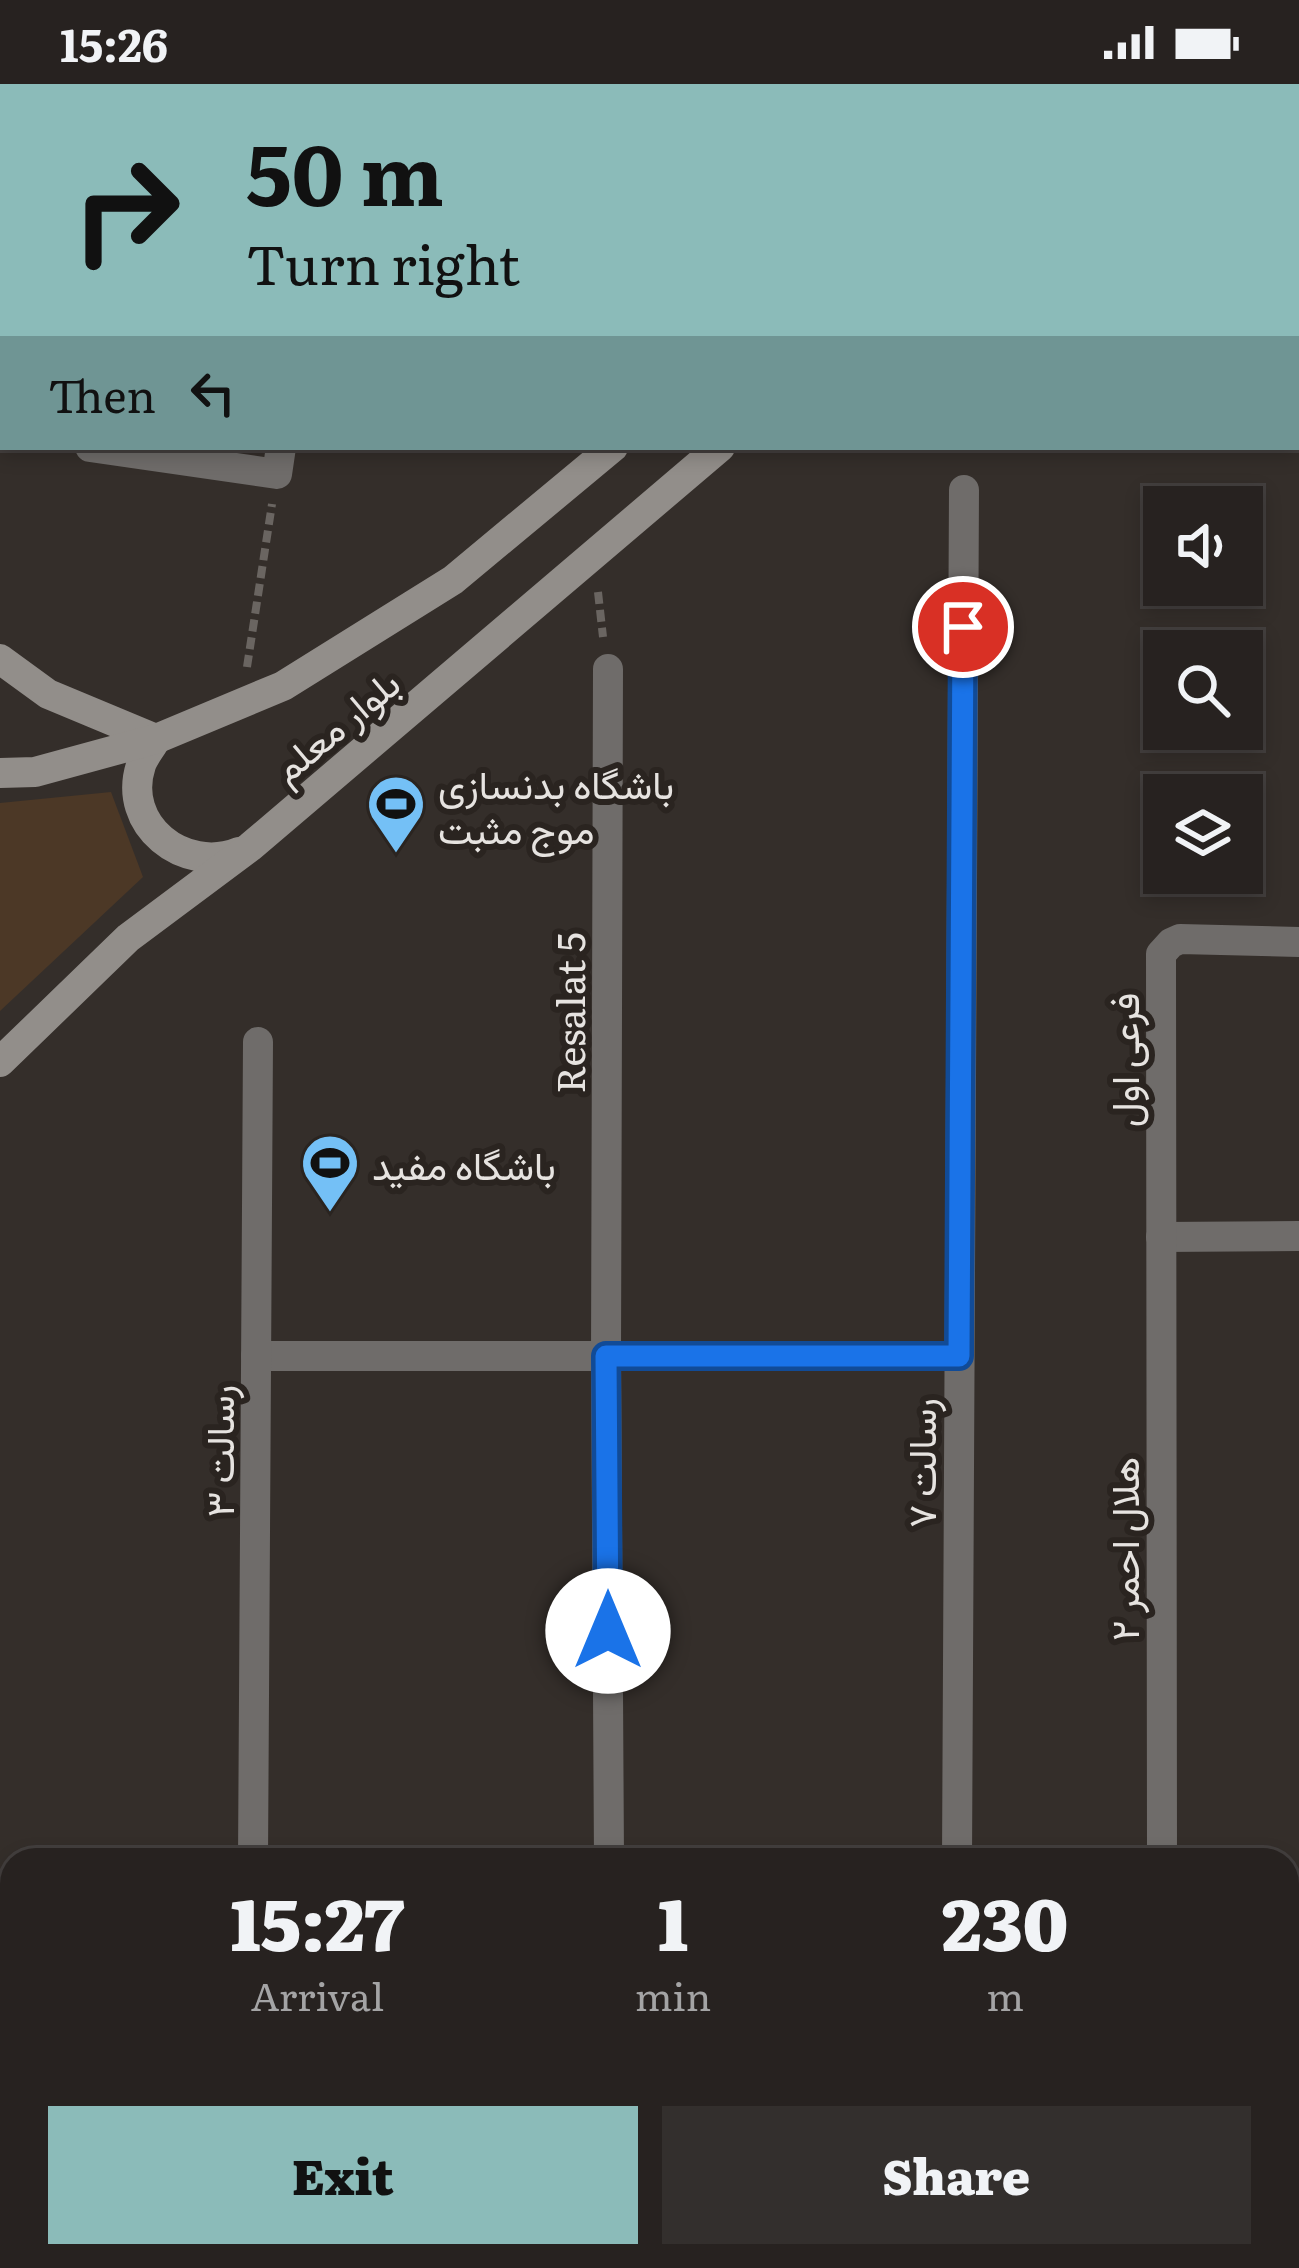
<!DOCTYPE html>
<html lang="en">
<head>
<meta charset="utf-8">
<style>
  :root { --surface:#272220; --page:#332f2d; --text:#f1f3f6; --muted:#a4a4a5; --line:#433f3e; --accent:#8bbbb9 }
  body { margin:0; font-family:Literata,Vazirmatn,serif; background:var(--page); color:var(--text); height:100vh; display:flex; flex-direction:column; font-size:45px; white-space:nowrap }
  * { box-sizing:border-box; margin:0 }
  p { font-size:39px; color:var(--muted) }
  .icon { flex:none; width:66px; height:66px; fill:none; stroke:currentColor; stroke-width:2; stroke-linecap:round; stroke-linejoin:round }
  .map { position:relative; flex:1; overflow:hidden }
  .panel { position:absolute; left:0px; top:1764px; width:1299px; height:420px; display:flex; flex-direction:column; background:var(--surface); border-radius:36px 36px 0 0; box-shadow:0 6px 18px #0003,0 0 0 3px var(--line) }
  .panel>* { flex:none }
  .guide { position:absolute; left:0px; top:0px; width:1299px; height:366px; box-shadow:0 6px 18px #0003,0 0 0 3px var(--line); background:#8bbbb9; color:#111; overflow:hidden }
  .buttons { position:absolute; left:1143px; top:402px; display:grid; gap:24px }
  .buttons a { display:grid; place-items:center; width:120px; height:120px; border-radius:0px; background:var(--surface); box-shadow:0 6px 18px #0003,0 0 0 3px var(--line); font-size:60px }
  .pin { position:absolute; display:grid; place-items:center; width:102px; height:102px; color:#fff; margin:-51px; border:6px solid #fff; border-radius:50%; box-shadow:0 3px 12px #0007 }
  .me { position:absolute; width:132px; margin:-66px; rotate:0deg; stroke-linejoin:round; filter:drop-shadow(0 0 9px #0008) }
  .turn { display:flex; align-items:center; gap:42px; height:252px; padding:0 48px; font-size:54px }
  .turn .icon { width:156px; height:156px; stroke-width:2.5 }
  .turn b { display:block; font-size:84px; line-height:102px }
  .then { display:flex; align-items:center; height:114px; padding:0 48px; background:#0003; gap:24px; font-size:45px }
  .eta { display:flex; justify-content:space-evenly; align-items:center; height:204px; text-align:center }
  .eta b { font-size:72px; font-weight:800; line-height:84px }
  .action { display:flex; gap:24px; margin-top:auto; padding:24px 48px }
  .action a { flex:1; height:138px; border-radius:0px; background:var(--accent); color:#111; font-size:48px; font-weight:800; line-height:138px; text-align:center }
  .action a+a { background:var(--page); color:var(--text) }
  .status { display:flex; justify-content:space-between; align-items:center; height:84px; padding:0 60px; background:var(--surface); direction:ltr }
  .status svg { height:33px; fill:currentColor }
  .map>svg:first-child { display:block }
  .green { fill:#4c3826 }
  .building { fill:#704c2e; stroke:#736d68; stroke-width:3 }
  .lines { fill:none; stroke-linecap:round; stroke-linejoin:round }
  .path { stroke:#6a6561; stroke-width:8; stroke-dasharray:12 6; stroke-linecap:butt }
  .service { stroke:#6f6c6a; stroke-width:16 }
  .minor { stroke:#6f6c6a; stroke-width:30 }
  .secondary { stroke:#928e8a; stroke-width:30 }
  .route-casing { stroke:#114b97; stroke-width:30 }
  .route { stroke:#1a73e8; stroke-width:21 }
  .labels { text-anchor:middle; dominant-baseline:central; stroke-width:12; stroke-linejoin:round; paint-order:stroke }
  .street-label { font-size:39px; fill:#e6e3e0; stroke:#2a2420 }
  .poi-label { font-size:39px; fill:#e6e3e0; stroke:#2a2420; text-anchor:start }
</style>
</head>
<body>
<div class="status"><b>15:26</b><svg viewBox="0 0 49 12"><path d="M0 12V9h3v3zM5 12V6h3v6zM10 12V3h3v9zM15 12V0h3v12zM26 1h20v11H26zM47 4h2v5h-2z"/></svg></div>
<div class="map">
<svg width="1299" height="2184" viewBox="0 0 1299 2184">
  <rect width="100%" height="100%" fill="#342e2a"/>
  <path class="green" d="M 111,708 L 143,793 L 0,927 L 0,719 Z"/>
  <path class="building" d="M 1238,0 L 1299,0 L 1299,138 L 1296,135 L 1296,3 L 1238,3 Z"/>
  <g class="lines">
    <g class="path">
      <path d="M 598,508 L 603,553"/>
      <path d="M 247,583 L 272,420"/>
    </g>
    <g class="service">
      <path d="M 725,0 L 747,3"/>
      <path d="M 0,137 L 3,138"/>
    </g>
    <g class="minor">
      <path d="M 798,0 L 798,3"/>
      <path d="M 913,0 L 919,3"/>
      <path d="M 335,3 L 335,0"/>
      <path d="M 511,3 L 512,0"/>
      <path d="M 90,363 L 277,390 L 281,363"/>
      <path d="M 608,585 L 606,1272 L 609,1776"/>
      <path d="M 1161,1153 L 1299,1152"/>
      <path d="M 256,1272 L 959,1272"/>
      <path d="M 253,1776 L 258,958"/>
      <path d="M 957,1776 L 964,406"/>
      <path d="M 1162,1776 L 1161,870 L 1171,859 L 1180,855 L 1299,858"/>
      <path d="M 0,2090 L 12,2090"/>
      <path d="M 1287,2093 L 1299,2093"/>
      <path d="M 854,2172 L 855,2184"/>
      <path d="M 1183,2172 L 1183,2184"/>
      <path d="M 250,2184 L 250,2172"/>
      <path d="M 610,2184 L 610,2172"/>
      <path d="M 953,2184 L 953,2172"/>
    </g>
    <g class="secondary">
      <path d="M 1032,3 L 1036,0"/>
      <path d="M 1133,3 L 1137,0"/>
      <path d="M 1176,3 L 1177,0"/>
      <path d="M 1296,211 L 1299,212"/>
      <path d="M 1296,285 L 1299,285"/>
      <path d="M 0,575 L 48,610 L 156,655 C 152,663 144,672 141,681 C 121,741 184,790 239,768"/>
      <path d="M 0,689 L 35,688 L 156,655 L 283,602 L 453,496 L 613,363"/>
      <path d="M 0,978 L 128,854 L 250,763 L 720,363"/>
    </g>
  </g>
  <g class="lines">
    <defs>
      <path id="route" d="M 608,1547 L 606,1272 L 959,1272 L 963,543"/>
    </defs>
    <use href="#route" class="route-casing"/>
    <use href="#route" class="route"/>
  </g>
  <defs>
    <symbol id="stadium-pin" viewBox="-11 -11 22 30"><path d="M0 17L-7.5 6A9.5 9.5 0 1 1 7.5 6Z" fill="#74c0f6" stroke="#2a2420"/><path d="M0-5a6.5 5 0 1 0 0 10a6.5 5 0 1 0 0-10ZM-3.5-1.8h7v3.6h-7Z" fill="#111"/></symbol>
  </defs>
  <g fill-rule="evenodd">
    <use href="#stadium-pin" x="363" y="687" width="66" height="90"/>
    <use href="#stadium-pin" x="297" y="1046" width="66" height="90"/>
  </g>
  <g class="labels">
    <g class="street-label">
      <text transform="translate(334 640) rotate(-40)">بلوار معلم</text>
      <text transform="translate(568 929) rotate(-90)">Resalat 5</text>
      <text transform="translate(1122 976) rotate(-90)">فرعی اول</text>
      <text transform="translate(217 1367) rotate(-90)">رسالت ۳</text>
      <text transform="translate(919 1379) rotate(-90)">رسالت ۷</text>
      <text transform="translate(1122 1465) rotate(-90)">هلال احمر ۲</text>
    </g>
    <g class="poi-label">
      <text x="438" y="698">باشگاه بدنسازی<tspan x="438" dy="45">موج مثبت</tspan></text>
      <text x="372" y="1079">باشگاه مفید</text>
    </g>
  </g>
</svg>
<div class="buttons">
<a><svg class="icon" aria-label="sound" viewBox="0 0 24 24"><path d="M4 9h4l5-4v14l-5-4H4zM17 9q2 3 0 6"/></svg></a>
<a><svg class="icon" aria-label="search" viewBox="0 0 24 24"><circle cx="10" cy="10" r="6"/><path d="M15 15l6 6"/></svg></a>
<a><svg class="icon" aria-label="layers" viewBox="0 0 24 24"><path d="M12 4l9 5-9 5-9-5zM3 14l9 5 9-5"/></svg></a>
</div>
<div class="pin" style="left:963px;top:543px;background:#d93025"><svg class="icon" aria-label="arrive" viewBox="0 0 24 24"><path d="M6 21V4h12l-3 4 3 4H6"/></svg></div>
<svg class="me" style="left:608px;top:1547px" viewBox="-20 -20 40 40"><circle r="19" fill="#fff"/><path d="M0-13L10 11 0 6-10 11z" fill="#1a73e8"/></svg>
<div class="guide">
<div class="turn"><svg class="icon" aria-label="right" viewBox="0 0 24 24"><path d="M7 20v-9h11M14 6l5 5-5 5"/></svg><div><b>50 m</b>Turn right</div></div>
<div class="then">Then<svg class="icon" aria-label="left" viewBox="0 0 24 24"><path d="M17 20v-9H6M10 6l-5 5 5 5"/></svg></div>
</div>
<section class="panel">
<div class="eta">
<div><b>15:27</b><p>Arrival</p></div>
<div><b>1</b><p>min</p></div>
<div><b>230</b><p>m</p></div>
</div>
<div class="action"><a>Exit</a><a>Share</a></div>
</section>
</div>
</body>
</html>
